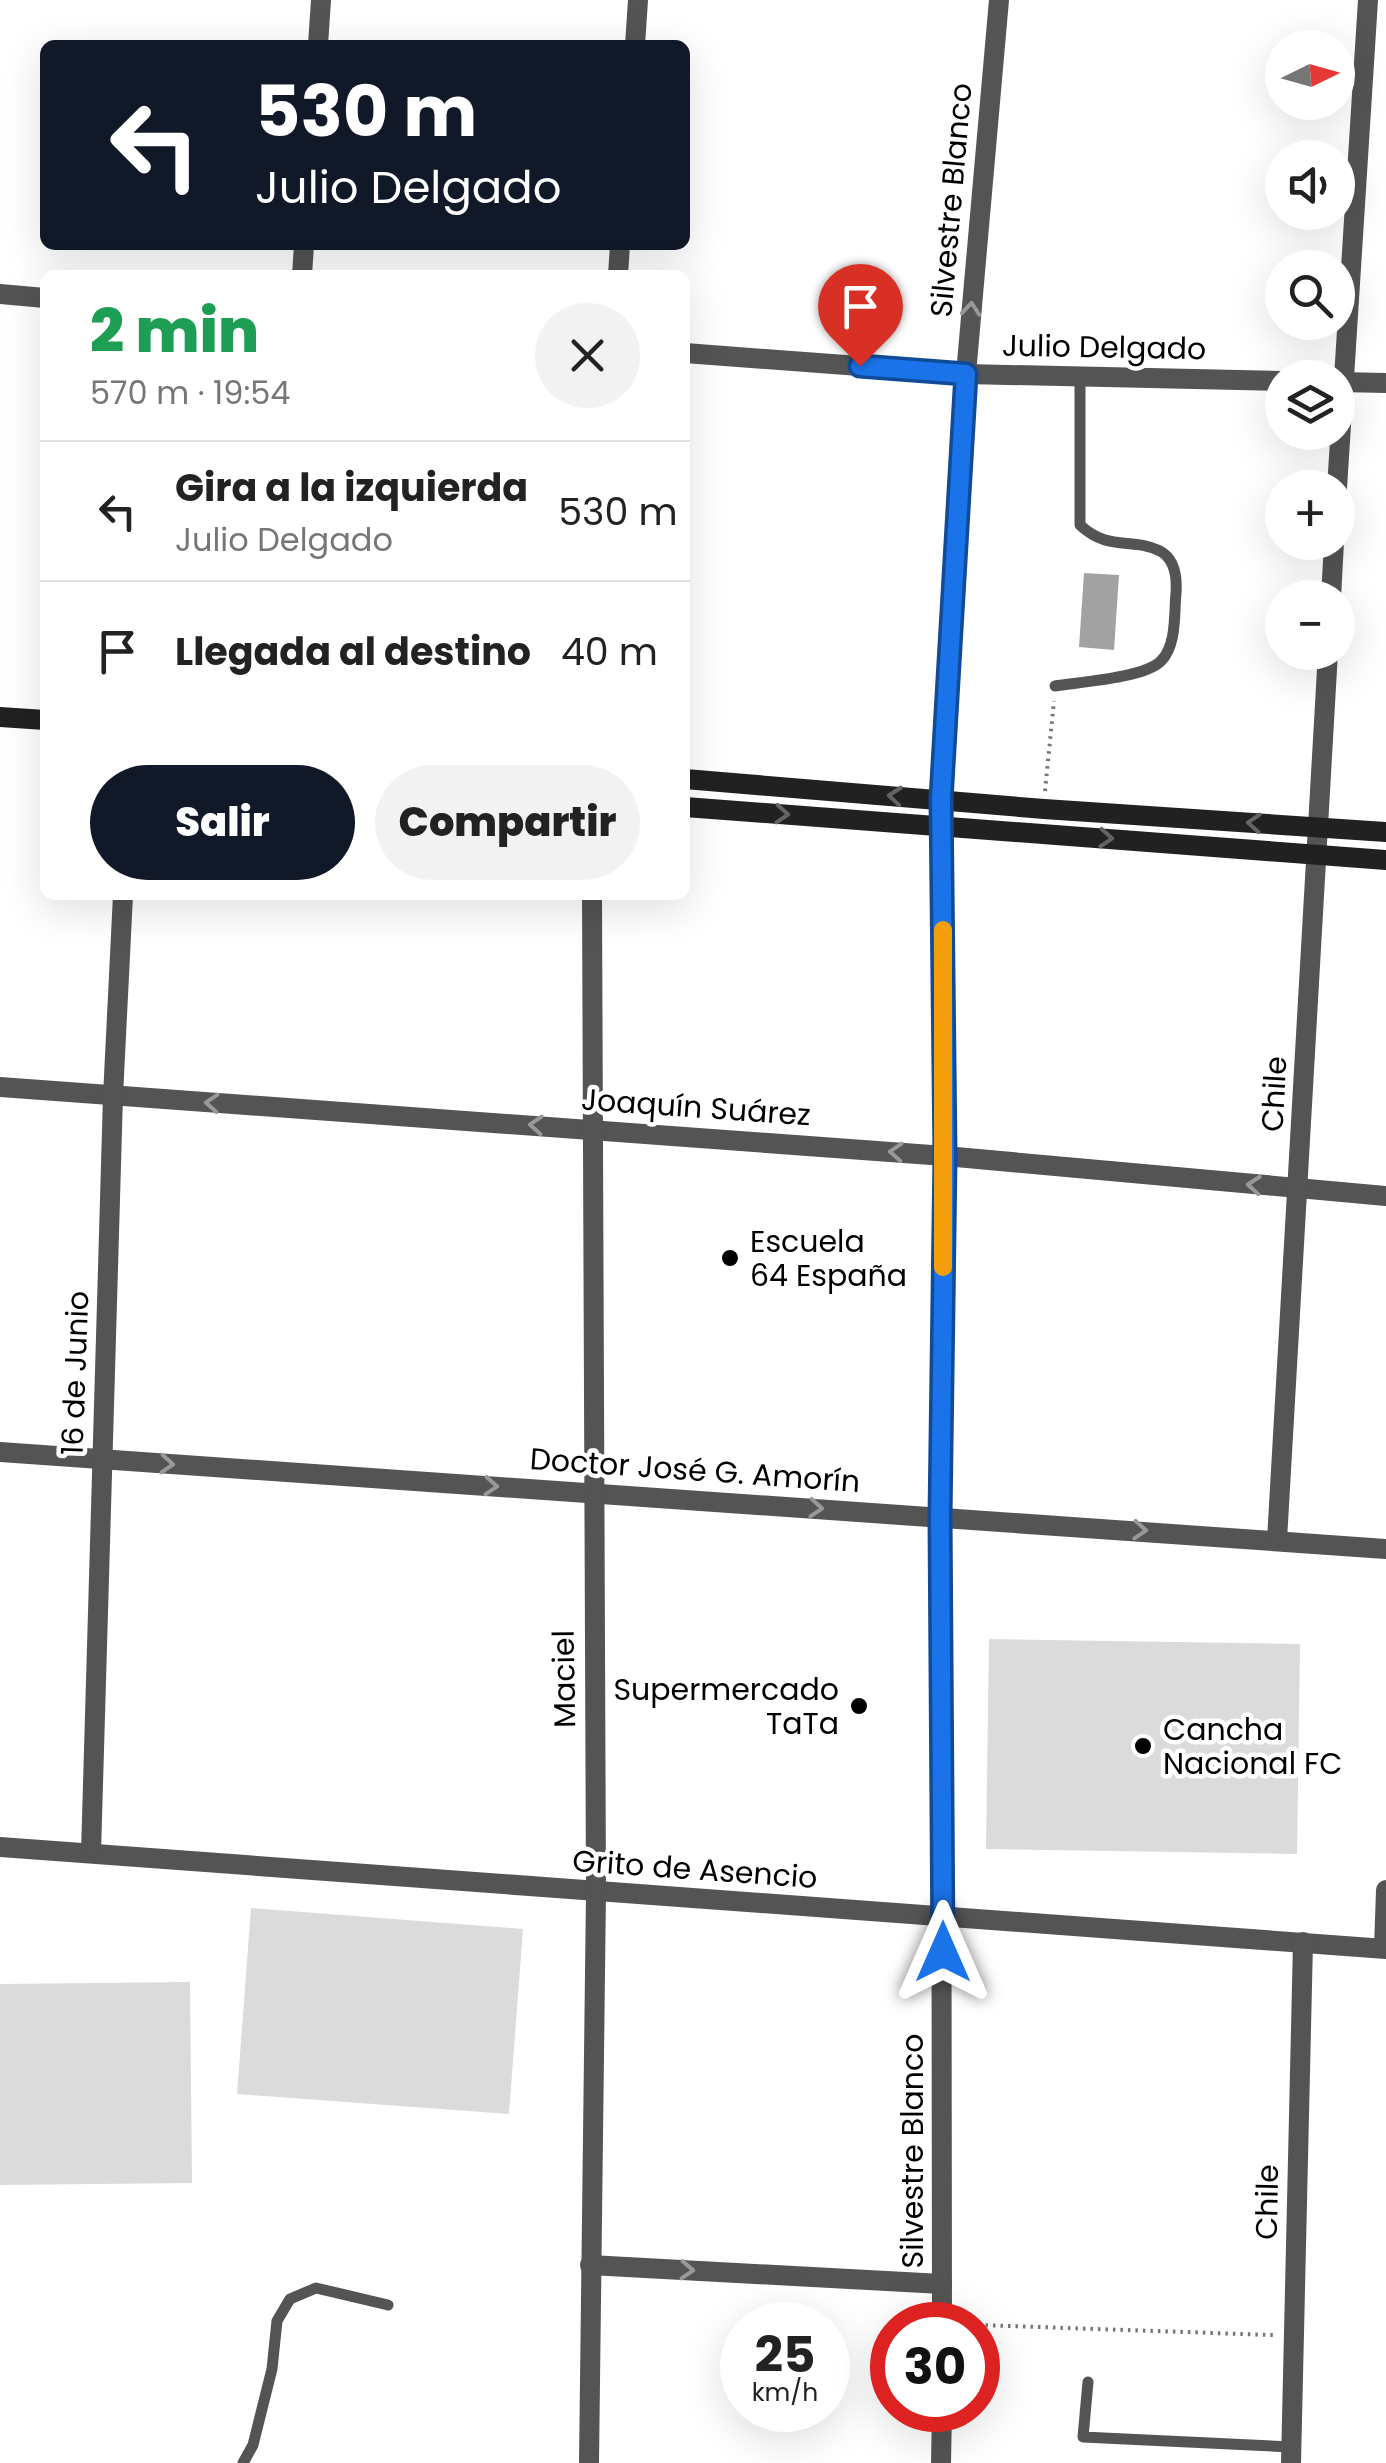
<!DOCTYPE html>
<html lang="es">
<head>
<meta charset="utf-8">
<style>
  :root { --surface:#fff; --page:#f2f2f2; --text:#222; --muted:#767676; --line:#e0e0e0; --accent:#111827 }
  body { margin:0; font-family:Poppins,sans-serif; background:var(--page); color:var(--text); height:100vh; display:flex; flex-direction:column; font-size:38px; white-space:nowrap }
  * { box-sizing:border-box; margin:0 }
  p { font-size:32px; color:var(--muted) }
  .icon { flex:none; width:55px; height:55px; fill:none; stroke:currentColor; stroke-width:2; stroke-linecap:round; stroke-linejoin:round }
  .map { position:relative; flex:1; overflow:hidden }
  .drawer { position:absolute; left:40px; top:270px; width:650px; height:630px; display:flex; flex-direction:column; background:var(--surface); border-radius:15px; box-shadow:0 10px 40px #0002 }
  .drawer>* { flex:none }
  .banner { position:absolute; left:40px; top:40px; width:650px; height:210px; border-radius:15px; box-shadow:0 10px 40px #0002; background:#111827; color:#fff; overflow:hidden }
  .needle { width:65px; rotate:85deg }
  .controls { position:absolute; left:1265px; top:30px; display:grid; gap:20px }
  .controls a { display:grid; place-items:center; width:90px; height:90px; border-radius:50%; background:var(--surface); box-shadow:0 10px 40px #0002; font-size:50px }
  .speed { position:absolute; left:720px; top:2302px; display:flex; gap:20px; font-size:50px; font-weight:700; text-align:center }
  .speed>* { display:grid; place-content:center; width:130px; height:130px; border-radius:50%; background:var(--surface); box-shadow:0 10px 40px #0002; line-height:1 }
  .speed small { font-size:25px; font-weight:400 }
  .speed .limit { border:15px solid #d22; background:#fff; color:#111 }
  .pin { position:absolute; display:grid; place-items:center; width:85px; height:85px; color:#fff; margin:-102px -42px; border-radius:50% 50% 50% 0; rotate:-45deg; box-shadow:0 0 10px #0007 }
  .pin .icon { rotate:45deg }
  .me { position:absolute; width:110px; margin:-55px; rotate:0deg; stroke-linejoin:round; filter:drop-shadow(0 0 8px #0008) }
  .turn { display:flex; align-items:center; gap:35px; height:210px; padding:0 50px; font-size:45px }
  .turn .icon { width:130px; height:130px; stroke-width:2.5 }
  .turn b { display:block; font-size:70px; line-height:85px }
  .round { display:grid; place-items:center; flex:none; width:105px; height:105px; border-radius:52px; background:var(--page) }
  .head { display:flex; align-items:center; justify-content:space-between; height:170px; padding:0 50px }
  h1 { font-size:60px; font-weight:800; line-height:75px; color:#1e9e55 }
  .button { display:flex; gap:20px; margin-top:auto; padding:20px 50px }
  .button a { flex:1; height:115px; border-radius:60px; background:var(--accent); color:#fff; font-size:40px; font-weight:800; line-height:115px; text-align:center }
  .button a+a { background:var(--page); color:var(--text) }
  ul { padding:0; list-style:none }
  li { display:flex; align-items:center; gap:30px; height:140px; padding:0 50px; border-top:2px solid var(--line) }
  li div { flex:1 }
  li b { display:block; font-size:38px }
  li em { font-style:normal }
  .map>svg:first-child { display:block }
  .green { fill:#dbdbdb }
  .water { fill:#a2a2a2 }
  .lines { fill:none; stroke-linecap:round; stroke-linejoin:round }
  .path { stroke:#767676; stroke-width:4; stroke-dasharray:2.5 5; stroke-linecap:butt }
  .lane { stroke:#545454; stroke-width:11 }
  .street { stroke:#545454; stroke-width:20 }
  .secondary { stroke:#212121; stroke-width:20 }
  .oneway { stroke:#989898 }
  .oneway2 { stroke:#646464 }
  .route-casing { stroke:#114b97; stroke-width:25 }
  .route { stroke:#1a73e8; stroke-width:18 }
  .slow { stroke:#f59e0b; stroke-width:18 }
  .poi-dot { fill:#000; stroke:#fff; stroke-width:4 }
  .labels { text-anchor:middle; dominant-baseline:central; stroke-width:9; stroke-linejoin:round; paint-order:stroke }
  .street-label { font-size:30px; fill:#000; stroke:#fff }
  .poi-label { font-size:30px; fill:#000; stroke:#fff; text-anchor:start }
</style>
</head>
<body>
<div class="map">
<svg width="1386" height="2463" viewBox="0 0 1386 2463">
  <rect width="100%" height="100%" fill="#fff"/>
  <g class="green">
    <path d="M 989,1639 L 1300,1644 L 1297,1854 L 986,1849 Z"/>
    <path d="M 251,1908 L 523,1929 L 509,2114 L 237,2094 Z"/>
    <path d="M 190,1982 L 192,2183 L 0,2185 L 0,1984 Z"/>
  </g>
  <path class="water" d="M 1084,573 L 1119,575 L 1114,650 L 1079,647 Z"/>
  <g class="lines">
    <g class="path">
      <path d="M 1045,791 L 1054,701"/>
      <path d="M 978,2325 L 1273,2335"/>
    </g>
    <g class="lane">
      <path d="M 1055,686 C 1080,682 1144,678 1161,661 C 1177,645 1174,613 1176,593 C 1177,578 1175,559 1160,551 C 1131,537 1109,552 1080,525 L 1080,376"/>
      <path d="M 1088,2382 L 1083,2437 L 1291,2447"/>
      <path d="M 243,2463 L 253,2445 L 272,2369 L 277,2321 L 290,2299 L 316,2288 L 388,2305"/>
    </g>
    <g class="street">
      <path d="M 318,45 L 321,0"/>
      <path d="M 635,45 L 638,0"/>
      <path d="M 302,275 L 304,245"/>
      <path d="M 618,275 L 620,245"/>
      <path d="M 0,294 L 45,298"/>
      <path d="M 685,353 L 966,374 L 1282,381"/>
      <path d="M 1338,382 L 1386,383"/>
      <path d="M 1337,488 L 1368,0"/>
      <path d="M 1331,598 L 1334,542"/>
      <path d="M 0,1087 L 945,1156 L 1386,1196"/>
      <path d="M 0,1452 L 1386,1549"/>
      <path d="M 1277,1540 L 1328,652"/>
      <path d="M 0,1847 L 1386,1949"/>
      <path d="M 91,1853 L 113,1096 L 123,895"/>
      <path d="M 1384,1948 L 1386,1890"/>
      <path d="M 590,2265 L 942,2284"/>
      <path d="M 942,2325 L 941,1517 L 945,1156 L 941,799 L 966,374 L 999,0"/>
      <path d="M 589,2463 L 596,1892 L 592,895"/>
      <path d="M 941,2463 L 942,2410"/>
      <path d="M 1291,2463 L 1303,1942"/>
    </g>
    <g class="secondary">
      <path d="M 0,717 L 45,720"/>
      <path d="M 685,779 L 1044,809 L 1386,832"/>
      <path d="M 685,807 L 1386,860"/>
    </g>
  </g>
  <defs><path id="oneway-chevron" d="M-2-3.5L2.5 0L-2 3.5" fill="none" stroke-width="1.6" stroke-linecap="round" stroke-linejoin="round" transform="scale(2.5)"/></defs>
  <g class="oneway">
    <use href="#oneway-chevron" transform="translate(971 309) rotate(-85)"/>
    <use href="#oneway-chevron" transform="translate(212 1103) rotate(-176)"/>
    <use href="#oneway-chevron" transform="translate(536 1125) rotate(-176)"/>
    <use href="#oneway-chevron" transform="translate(896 1152) rotate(-176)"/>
    <use href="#oneway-chevron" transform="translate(1254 1185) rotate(-175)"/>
    <use href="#oneway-chevron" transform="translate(167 1464) rotate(4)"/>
    <use href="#oneway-chevron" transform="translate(491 1486) rotate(4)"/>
    <use href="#oneway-chevron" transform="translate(816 1508) rotate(4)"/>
    <use href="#oneway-chevron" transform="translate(1140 1530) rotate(4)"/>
    <use href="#oneway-chevron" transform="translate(687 2270) rotate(3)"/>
  </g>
  <g class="oneway2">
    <use href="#oneway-chevron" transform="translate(895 796) rotate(-175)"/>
    <use href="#oneway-chevron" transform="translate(782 814) rotate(4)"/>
    <use href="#oneway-chevron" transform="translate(1254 823) rotate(-176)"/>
    <use href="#oneway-chevron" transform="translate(1106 838) rotate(4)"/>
  </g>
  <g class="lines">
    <defs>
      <path id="route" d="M 860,366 L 966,374 L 941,799 L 945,1156 L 940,1517 L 943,1952"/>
    </defs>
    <use href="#route" class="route-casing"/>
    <use href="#route" class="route"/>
    <path class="slow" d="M 943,930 L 943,1267"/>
  </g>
  <g class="poi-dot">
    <circle cx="730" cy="1258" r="10"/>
    <circle cx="859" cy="1706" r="10"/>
    <circle cx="1143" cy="1746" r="10"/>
  </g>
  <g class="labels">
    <g class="street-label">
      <text transform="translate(951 200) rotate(-85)">Silvestre Blanco</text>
      <text transform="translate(1104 347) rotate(1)">Julio Delgado</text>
      <text transform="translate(1274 1094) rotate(-87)">Chile</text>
      <text transform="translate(696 1107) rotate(4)">Joaquín Suárez</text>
      <text transform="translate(75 1373) rotate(-88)">16 de Junio</text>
      <text transform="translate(695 1470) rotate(4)">Doctor José G. Amorín</text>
      <text transform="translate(564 1679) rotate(-91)">Maciel</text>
      <text transform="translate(695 1869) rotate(4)">Grito de Asencio</text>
      <text transform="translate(912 2151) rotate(-90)">Silvestre Blanco</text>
      <text transform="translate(1267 2202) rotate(-89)">Chile</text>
    </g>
    <g class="poi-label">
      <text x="750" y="1241">Escuela<tspan x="750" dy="34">64 España</tspan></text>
      <text x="839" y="1689" text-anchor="end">Supermercado<tspan x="839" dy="34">TaTa</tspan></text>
      <text x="1163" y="1729">Cancha<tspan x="1163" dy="34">Nacional FC</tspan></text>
    </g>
  </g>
</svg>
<div class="controls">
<a><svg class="needle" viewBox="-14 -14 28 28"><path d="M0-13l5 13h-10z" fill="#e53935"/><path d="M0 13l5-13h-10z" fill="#767676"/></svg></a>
<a><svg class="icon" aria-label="sound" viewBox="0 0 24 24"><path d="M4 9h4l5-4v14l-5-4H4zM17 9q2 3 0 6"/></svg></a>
<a><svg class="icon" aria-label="search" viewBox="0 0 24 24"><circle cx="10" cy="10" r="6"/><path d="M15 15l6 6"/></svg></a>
<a><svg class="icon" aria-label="layers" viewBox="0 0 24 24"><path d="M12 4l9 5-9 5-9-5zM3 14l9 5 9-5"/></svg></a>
<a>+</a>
<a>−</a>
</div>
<div class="speed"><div>25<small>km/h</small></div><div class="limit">30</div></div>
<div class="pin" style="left:860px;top:366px;background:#d93025"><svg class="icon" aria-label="arrive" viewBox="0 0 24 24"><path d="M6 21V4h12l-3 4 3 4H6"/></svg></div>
<svg class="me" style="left:943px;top:1952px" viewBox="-20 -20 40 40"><path d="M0-17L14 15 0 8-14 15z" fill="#1a73e8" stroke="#fff" stroke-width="4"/></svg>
<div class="banner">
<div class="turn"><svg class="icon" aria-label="left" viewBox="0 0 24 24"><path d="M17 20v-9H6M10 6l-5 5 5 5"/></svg><div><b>530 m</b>Julio Delgado</div></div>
</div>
<section class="drawer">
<div class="head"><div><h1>2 min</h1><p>570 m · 19:54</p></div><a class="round"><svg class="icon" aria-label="close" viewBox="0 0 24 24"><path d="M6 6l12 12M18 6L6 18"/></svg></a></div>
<ul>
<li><svg class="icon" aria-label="left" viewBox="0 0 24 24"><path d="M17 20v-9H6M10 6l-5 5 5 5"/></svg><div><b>Gira a la izquierda</b><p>Julio Delgado</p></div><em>530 m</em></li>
<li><svg class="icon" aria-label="arrive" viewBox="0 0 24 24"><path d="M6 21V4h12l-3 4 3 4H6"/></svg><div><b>Llegada al destino</b></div><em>40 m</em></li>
</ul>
<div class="button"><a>Salir</a><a>Compartir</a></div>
</section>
</div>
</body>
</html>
